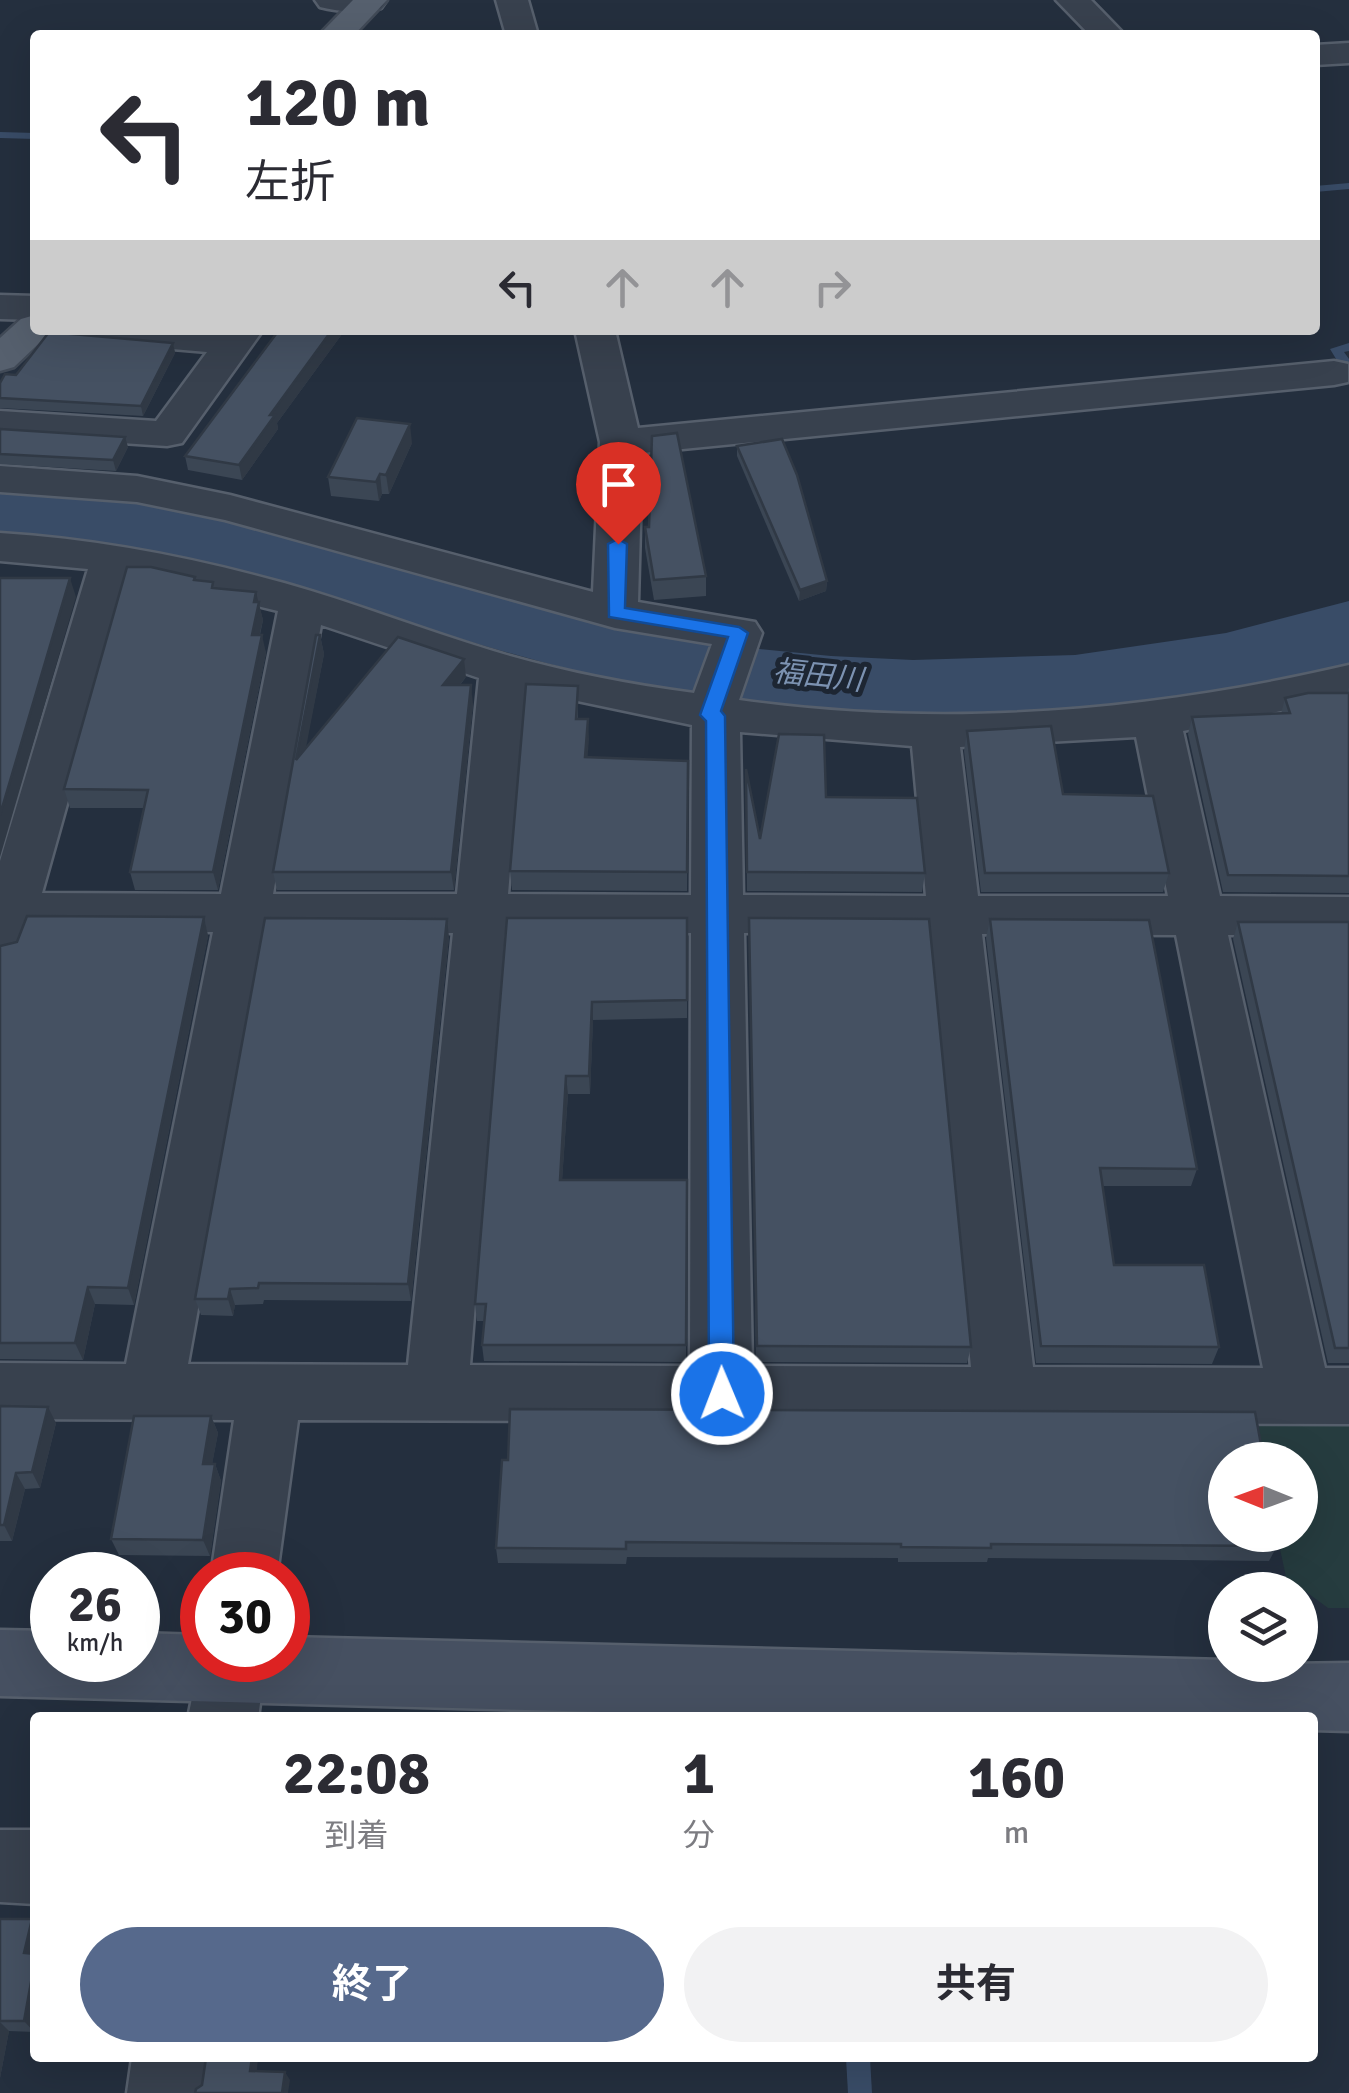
<!DOCTYPE html>
<html lang="ja">
<head>
<meta charset="utf-8">
<style>
  :root { --surface:#fff; --page:#f2f2f3; --text:#2b2b33; --muted:#7c7c81; --accent:#56698c }
  body { margin:0; font-family:Signika,"Noto Sans JP",sans-serif; background:var(--page); color:var(--text); height:100vh; display:flex; flex-direction:column; font-size:38px; white-space:nowrap }
  * { box-sizing:border-box; margin:0 }
  p { font-size:32px; color:var(--muted) }
  .icon { flex:none; width:55px; height:55px; fill:none; stroke:currentColor; stroke-width:2; stroke-linecap:round; stroke-linejoin:round }
  .map { position:relative; flex:1; overflow:hidden }
  .drawer { position:absolute; left:30px; top:1712px; width:1288px; height:350px; display:flex; flex-direction:column; background:var(--surface); border-radius:10px; box-shadow:0 10px 40px #0002 }
  .drawer>* { flex:none }
  .top-card { position:absolute; left:30px; top:30px; width:1290px; height:305px; border-radius:10px; box-shadow:0 10px 40px #0002; background:#fff; color:var(--text); overflow:hidden }
  .needle { width:65px; rotate:271deg }
  .controls { position:absolute; left:1208px; top:1442px; display:grid; gap:20px }
  .controls a { display:grid; place-items:center; width:110px; height:110px; border-radius:50%; background:var(--surface); box-shadow:0 10px 40px #0002; font-size:50px }
  .speed { position:absolute; left:30px; top:1552px; display:flex; gap:20px; font-size:50px; font-weight:700; text-align:center }
  .speed>* { display:grid; place-content:center; width:130px; height:130px; border-radius:50%; background:var(--surface); box-shadow:0 10px 40px #0002; line-height:1 }
  .speed small { font-size:25px; font-weight:400 }
  .speed .limit { border:15px solid #d22; background:#fff; color:#111 }
  .pin { position:absolute; display:grid; place-items:center; width:85px; height:85px; color:#fff; margin:-102px -42px; border-radius:50% 50% 50% 0; rotate:-45deg; box-shadow:0 0 10px #0007 }
  .pin .icon { rotate:45deg }
  .me { position:absolute; width:110px; margin:-55px; rotate:359deg; stroke-linejoin:round; filter:drop-shadow(0 0 8px #0008) }
  .turn { display:flex; align-items:center; gap:35px; height:210px; padding:0 50px; font-size:45px }
  .turn .icon { width:130px; height:130px; stroke-width:2.5 }
  .turn b { display:block; font-size:70px; line-height:85px }
  .lanes { display:flex; align-items:center; height:95px; padding:0 50px; background:#0003; justify-content:center; gap:50px; direction:ltr }
  .lanes .off { opacity:.35 }
  .eta { display:flex; justify-content:space-evenly; align-items:center; height:170px; text-align:center }
  .eta b { font-size:60px; font-weight:700; line-height:70px }
  .action { display:flex; gap:20px; margin-top:auto; padding:20px 50px }
  .action a { flex:1; height:115px; border-radius:60px; background:var(--accent); color:#fff; font-size:40px; font-weight:700; line-height:115px; text-align:center }
  .action a+a { background:var(--page); color:var(--text) }
  .map>svg:first-child { display:block }
  .green { fill:#263c3f }
  .water { fill:#394c67 }
  .lines { fill:none; stroke-linecap:round; stroke-linejoin:round }
  .stream { fill:#394c67; fill-rule:evenodd }
  .street-casing { stroke:#565f6c; stroke-width:5 }
  .secondary-casing { stroke:#565f6c; stroke-width:5 }
  .primary-casing { stroke:#414a57; stroke-width:5 }
  .street { fill:#38414e; fill-rule:evenodd }
  .secondary { fill:#465061; fill-rule:evenodd }
  .primary { fill:#56606e; fill-rule:evenodd }
  .wall { fill:#3b4654 }
  .shaded-wall { fill:#303945 }
  .building { fill:#455162; stroke:#303945; stroke-width:2.5 }
  .route { fill:#1a73e8; stroke:#114b97; stroke-width:2.5 }
  .labels { text-anchor:middle; dominant-baseline:central; stroke-width:10; stroke-linejoin:round; paint-order:stroke }
  .water-label { font-size:30px; font-style:italic; fill:#7c92b1; stroke:#1d2633 }
</style>
</head>
<body>
<div class="map">
<svg width="1349" height="2093" viewBox="0 0 1349 2093">
  <rect width="100%" height="100%" fill="#242f3e"/>
  <path class="green" d="M 1254,1417 L 1349,1417 L 1349,1608 L 1328,1608 L 1286,1577 L 1277,1535 L 1300,1535 L 1300,1460 L 1263,1460 Z"/>
  <path class="water" d="M 0,489 L 132,497 L 750,648 L 831,656 L 913,660 L 1075,655 L 1226,633 L 1349,601 L 1349,663 C 1215,708 1072,716 931,713 C 812,711 696,701 580,672 C 443,637 309,590 172,557 C 117,544 56,543 0,537 Z"/>
  <g class="lines">
    <g class="stream">
      <path d="M 0,132 L 35,133 L 35,139 L 0,138 Z"/>
      <path d="M 1349,183 L 1349,189 L 1315,192 L 1315,186 Z"/>
      <path d="M 1349,343 L 1349,351 L 1344,352 L 1349,359 L 1349,373 L 1344,372 L 1330,349 Z"/>
      <path d="M 846,2058 L 870,2058 L 872,2093 L 848,2093 Z"/>
    </g>
    <defs>
      <g id="street">
        <path d="M 315,0 L 385,0 L 386,1 L 381,8 C 362,13 339,12 320,7 Z"/>
        <path d="M 496,0 L 528,0 L 538,35 L 506,35 Z"/>
        <path d="M 1056,0 L 1091,0 L 1125,35 L 1090,35 Z"/>
        <path d="M 1349,43 L 1349,63 L 1315,65 L 1315,45 Z"/>
        <path d="M 0,295 L 35,296 L 35,320 L 0,319 Z"/>
        <path d="M 71,330 L 263,330 L 182,443 L 167,446 L 0,435 L 0,411 L 156,421 L 207,352 L 91,342 L 77,338 Z"/>
        <path d="M 575,330 L 615,330 L 638,428 L 1334,361 L 1348,364 L 1348,382 L 1334,385 L 642,453 L 638,602 L 755,622 L 762,633 L 739,700 C 944,729 1148,712 1349,665 L 1349,697 L 1183,731 L 1220,896 L 1349,897 L 1349,935 L 1228,935 L 1325,1368 L 1349,1368 L 1349,1424 L 298,1420 L 277,1575 L 211,1575 L 234,1420 L 0,1419 L 0,1363 L 126,1364 L 213,932 L 31,931 L 20,959 L 0,964 L 0,861 L 88,569 L 0,561 L 0,533 C 97,539 190,557 284,583 C 355,603 423,630 493,651 C 559,671 627,684 694,693 L 712,644 L 615,628 L 225,520 L 137,502 L 0,492 L 0,466 L 137,476 L 230,495 L 593,592 L 600,442 ZM 131,576 L 278,611 L 221,894 L 42,893 ZM 321,625 L 479,678 L 457,894 L 273,894 ZM 525,690 L 692,725 L 691,895 L 508,894 ZM 740,732 L 912,746 L 926,896 L 743,895 ZM 1136,737 L 1168,896 L 978,896 L 960,747 ZM 266,932 L 453,933 L 408,1365 L 188,1364 ZM 505,933 L 691,933 L 690,1366 L 470,1365 ZM 744,933 L 930,934 L 971,1367 L 752,1366 ZM 982,934 L 1176,935 L 1263,1368 L 1033,1367 Z"/>
        <path d="M 202,1649 L 202,1660 L 266,1660 L 258,1718 L 188,1718 Z"/>
        <path d="M 0,1830 L 35,1830 L 35,1904 L 0,1902 Z"/>
        <path d="M 132,2058 L 209,2058 L 205,2093 L 127,2093 Z"/>
      </g>
      <path id="secondary" d="M 0,1630 L 52,1631 L 52,1660 L 138,1660 L 138,1633 L 202,1635 L 202,1660 L 288,1660 L 288,1637 L 1225,1660 L 1225,1665 L 1349,1663 L 1349,1731 L 1312,1730 L 1312,1718 L 828,1718 L 0,1696 Z"/>
      <g id="primary">
        <path d="M 353,0 L 387,0 L 354,35 L 319,35 Z"/>
        <path d="M 35,315 L 35,330 L 53,330 L 14,367 L 0,371 L 0,338 L 21,319 Z"/>
      </g>
    </defs>
    <use href="#street" class="street-casing"/>
    <use href="#secondary" class="secondary-casing"/>
    <use href="#primary" class="primary-casing"/>
    <use href="#street" class="street"/>
    <use href="#secondary" class="secondary"/>
    <use href="#primary" class="primary"/>
  </g>
  <g class="wall">
    <path d="M 279,330 L 345,330 L 277,423 L 278,429 L 242,480 L 188,470 L 185,456 Z"/>
    <path d="M 173,343 L 175,353 L 143,416 L 0,408 L 0,383 L 16,375 Z"/>
    <path d="M 0,429 L 128,447 L 116,471 L 0,464 Z"/>
    <path d="M 412,443 L 389,494 L 382,494 L 379,501 L 331,496 L 328,477 Z"/>
    <path d="M 737,446 L 827,581 L 826,591 L 799,601 L 737,456 Z"/>
    <path d="M 645,527 L 706,576 L 706,596 L 654,600 L 645,548 Z"/>
    <path d="M 195,577 L 195,581 L 213,582 L 214,589 L 258,602 L 263,620 L 260,635 L 266,653 L 218,890 L 135,890 L 130,872 L 144,808 L 70,808 L 64,789 Z"/>
    <path d="M 320,635 L 324,654 L 305,749 L 466,677 L 460,685 L 473,704 L 454,890 L 277,890 L 273,872 Z"/>
    <path d="M 578,686 L 578,719 L 588,719 L 587,757 L 688,761 L 687,891 L 512,890 L 510,871 Z"/>
    <path d="M 1349,687 L 1349,893 L 1223,892 L 1188,734 L 1192,717 L 1281,714 L 1285,698 L 1347,693 Z"/>
    <path d="M 967,731 L 1063,794 L 1169,873 L 1163,892 L 981,892 L 964,751 Z"/>
    <path d="M 746,769 L 760,839 L 826,797 L 925,873 L 922,892 L 747,891 Z"/>
    <path d="M 204,917 L 208,936 L 134,1305 L 95,1304 L 83,1360 L 0,1359 L 0,946 Z"/>
    <path d="M 507,918 L 687,918 L 687,1018 L 593,1020 L 590,1094 L 568,1094 L 562,1180 L 687,1180 L 686,1362 L 484,1361 L 482,1345 L 484,1321 L 477,1321 L 475,1304 Z"/>
    <path d="M 749,918 L 971,1347 L 967,1363 L 756,1362 Z"/>
    <path d="M 990,919 L 1197,1169 L 1191,1186 L 1103,1186 L 1114,1265 L 1219,1347 L 1212,1364 L 1036,1363 L 986,938 Z"/>
    <path d="M 1238,922 L 1349,922 L 1349,1363 L 1328,1363 L 1233,939 Z"/>
    <path d="M 449,937 L 411,1301 L 264,1300 L 263,1304 L 235,1305 L 233,1316 L 201,1315 L 195,1299 Z"/>
    <path d="M 0,1406 L 56,1423 L 40,1488 L 25,1489 L 12,1541 L 0,1541 Z"/>
    <path d="M 211,1416 L 218,1433 L 212,1464 L 215,1464 L 221,1481 L 210,1556 L 119,1555 L 111,1539 Z"/>
    <path d="M 1262,1450 L 1257,1460 L 1225,1460 L 1277,1546 L 1269,1561 L 988,1558 L 987,1562 L 898,1562 L 898,1558 L 627,1557 L 626,1564 L 498,1563 L 496,1548 L 502,1460 Z"/>
    <path d="M 0,1919 L 34,2032 L 9,2031 L 0,2078 Z"/>
  </g>
  <g class="shaded-wall">
    <path d="M 332,330 L 345,330 L 277,423 L 278,429 L 242,480 L 239,465 L 270,415 Z"/>
    <path d="M 173,343 L 175,353 L 143,416 L 141,406 Z"/>
    <path d="M 410,424 L 412,443 L 389,494 L 386,475 Z"/>
    <path d="M 125,437 L 128,447 L 116,471 L 113,460 Z"/>
    <path d="M 380,474 L 382,494 L 379,501 L 376,482 Z"/>
    <path d="M 70,578 L 76,597 L 0,857 L 0,815 Z"/>
    <path d="M 827,581 L 826,591 L 799,601 L 800,590 Z"/>
    <path d="M 256,592 L 263,620 L 255,653 L 252,635 L 254,602 Z"/>
    <path d="M 262,635 L 266,653 L 218,890 L 213,872 Z"/>
    <path d="M 320,635 L 324,654 L 300,779 L 296,760 Z"/>
    <path d="M 464,659 L 466,677 L 445,703 L 443,685 Z"/>
    <path d="M 471,685 L 473,704 L 454,890 L 451,872 Z"/>
    <path d="M 588,719 L 589,739 L 586,777 L 585,757 Z"/>
    <path d="M 204,917 L 208,936 L 134,1305 L 128,1288 Z"/>
    <path d="M 447,919 L 449,937 L 411,1301 L 408,1284 Z"/>
    <path d="M 592,1002 L 593,1020 L 590,1094 L 589,1076 Z"/>
    <path d="M 566,1076 L 568,1094 L 561,1197 L 560,1180 Z"/>
    <path d="M 88,1287 L 95,1304 L 83,1360 L 75,1343 Z"/>
    <path d="M 230,1289 L 235,1305 L 233,1316 L 228,1299 Z"/>
    <path d="M 48,1407 L 56,1423 L 40,1488 L 32,1472 Z"/>
    <path d="M 211,1416 L 218,1433 L 209,1481 L 203,1464 Z"/>
    <path d="M 215,1464 L 221,1481 L 210,1556 L 203,1540 Z"/>
    <path d="M 16,1473 L 25,1489 L 12,1541 L 4,1525 Z"/>
    <path d="M 32,1919 L 35,1923 L 34,2032 L 24,2021 L 24,1953 Z"/>
    <path d="M 0,2022 L 9,2031 L 0,2078 Z"/>
    <path d="M 252,2058 L 258,2058 L 256,2080 L 250,2071 Z"/>
    <path d="M 285,2072 L 290,2080 L 288,2093 L 282,2093 Z"/>
  </g>
  <g class="building">
    <path d="M 279,330 L 332,330 L 270,415 L 275,415 L 239,465 L 185,456 Z"/>
    <path d="M 49,332 L 173,343 L 141,406 L 0,398 L 0,383 L 5,374 L 16,375 Z"/>
    <path d="M 357,418 L 410,424 L 386,475 L 380,474 L 376,482 L 328,477 Z"/>
    <path d="M 0,429 L 125,437 L 113,460 L 0,454 Z"/>
    <path d="M 677,433 L 706,576 L 654,580 L 645,527 L 649,527 L 652,436 Z"/>
    <path d="M 782,439 L 797,475 L 827,581 L 800,590 L 737,446 Z"/>
    <path d="M 127,567 L 151,567 L 195,577 L 194,580 L 213,582 L 212,588 L 256,592 L 254,602 L 259,602 L 252,635 L 262,635 L 213,872 L 130,872 L 148,790 L 64,789 Z"/>
    <path d="M 0,578 L 70,578 L 0,815 Z"/>
    <path d="M 316,635 L 320,635 L 296,760 L 398,637 L 464,659 L 443,685 L 471,685 L 451,872 L 273,872 Z"/>
    <path d="M 526,684 L 578,686 L 576,719 L 588,719 L 585,757 L 688,761 L 687,872 L 510,871 Z"/>
    <path d="M 1308,693 L 1349,693 L 1349,876 L 1228,875 L 1192,717 L 1290,713 L 1285,698 Z"/>
    <path d="M 1051,726 L 1063,794 L 1153,796 L 1169,873 L 985,873 L 967,731 Z"/>
    <path d="M 779,734 L 824,735 L 826,797 L 917,798 L 925,873 L 747,872 L 746,769 L 760,839 Z"/>
    <path d="M 27,916 L 204,917 L 128,1288 L 88,1287 L 75,1343 L 0,1343 L 0,946 L 17,942 Z"/>
    <path d="M 265,918 L 447,919 L 408,1284 L 259,1283 L 258,1288 L 230,1289 L 228,1299 L 195,1299 Z"/>
    <path d="M 507,918 L 687,918 L 687,1000 L 592,1002 L 589,1076 L 566,1076 L 560,1180 L 687,1180 L 686,1345 L 482,1345 L 486,1304 L 475,1304 Z"/>
    <path d="M 749,918 L 929,919 L 971,1347 L 757,1346 Z"/>
    <path d="M 990,919 L 1149,920 L 1197,1169 L 1100,1168 L 1114,1265 L 1204,1265 L 1219,1347 L 1041,1346 Z"/>
    <path d="M 1238,922 L 1349,922 L 1349,1348 L 1335,1348 Z"/>
    <path d="M 0,1406 L 48,1407 L 32,1472 L 16,1473 L 4,1525 L 0,1525 Z"/>
    <path d="M 510,1409 L 1255,1412 L 1262,1450 L 1253,1450 L 1255,1460 L 1225,1460 L 1225,1535 L 1274,1535 L 1277,1546 L 991,1544 L 991,1548 L 901,1547 L 901,1544 L 626,1542 L 626,1549 L 496,1548 L 502,1460 L 508,1460 Z"/>
    <path d="M 134,1416 L 211,1416 L 203,1464 L 215,1464 L 203,1540 L 111,1539 Z"/>
    <path d="M 0,1919 L 32,1919 L 24,1953 L 35,1954 L 35,1960 L 24,2021 L 0,2021 Z"/>
    <path d="M 206,2058 L 252,2058 L 250,2071 L 285,2072 L 282,2093 L 195,2093 L 196,2089 L 202,2085 Z"/>
  </g>
  <path class="route" d="M 618,539 L 627,544 L 625,608 L 739,627 L 748,633 L 721,711 L 725,716 L 734,1394 L 731,1402 L 722,1405 L 712,1402 L 709,1394 L 706,721 L 700,715 L 728,637 L 609,617 L 608,544 Z"/>
  <g class="labels">
    <g class="water-label">
      <text transform="translate(818 676) rotate(6)">福田川</text>
    </g>
  </g>
</svg>
<div class="controls">
<a><svg class="needle" viewBox="-14 -14 28 28"><path d="M0-13l5 13h-10z" fill="#e53935"/><path d="M0 13l5-13h-10z" fill="#7c7c81"/></svg></a>
<a><svg class="icon" aria-label="layers" viewBox="0 0 24 24"><path d="M12 4l9 5-9 5-9-5zM3 14l9 5 9-5"/></svg></a>
</div>
<div class="speed"><div>26<small>km/h</small></div><div class="limit">30</div></div>
<div class="pin" style="left:618px;top:544px;background:#d93025"><svg class="icon" aria-label="arrive" viewBox="0 0 24 24"><path d="M6 21V4h12l-3 4 3 4H6"/></svg></div>
<svg class="me" style="left:722px;top:1394px" viewBox="-20 -20 40 40"><circle r="17" fill="#1a73e8" stroke="#fff" stroke-width="3"/><path d="M0-11L8 9 0 5-8 9z" fill="#fff"/></svg>
<div class="top-card">
<div class="turn"><svg class="icon" aria-label="left" viewBox="0 0 24 24"><path d="M17 20v-9H6M10 6l-5 5 5 5"/></svg><div><b>120 m</b>左折</div></div>
<div class="lanes"><svg class="icon" aria-label="left" viewBox="0 0 24 24"><path d="M17 20v-9H6M10 6l-5 5 5 5"/></svg><svg class="icon off" aria-label="ahead" viewBox="0 0 24 24"><path d="M12 20V5M6 11l6-6 6 6"/></svg><svg class="icon off" aria-label="ahead" viewBox="0 0 24 24"><path d="M12 20V5M6 11l6-6 6 6"/></svg><svg class="icon off" aria-label="right" viewBox="0 0 24 24"><path d="M7 20v-9h11M14 6l5 5-5 5"/></svg></div>
</div>
<section class="drawer">
<div class="eta">
<div><b>22:08</b><p>到着</p></div>
<div><b>1</b><p>分</p></div>
<div><b>160</b><p>m</p></div>
</div>
<div class="action"><a>終了</a><a>共有</a></div>
</section>
</div>
</body>
</html>
